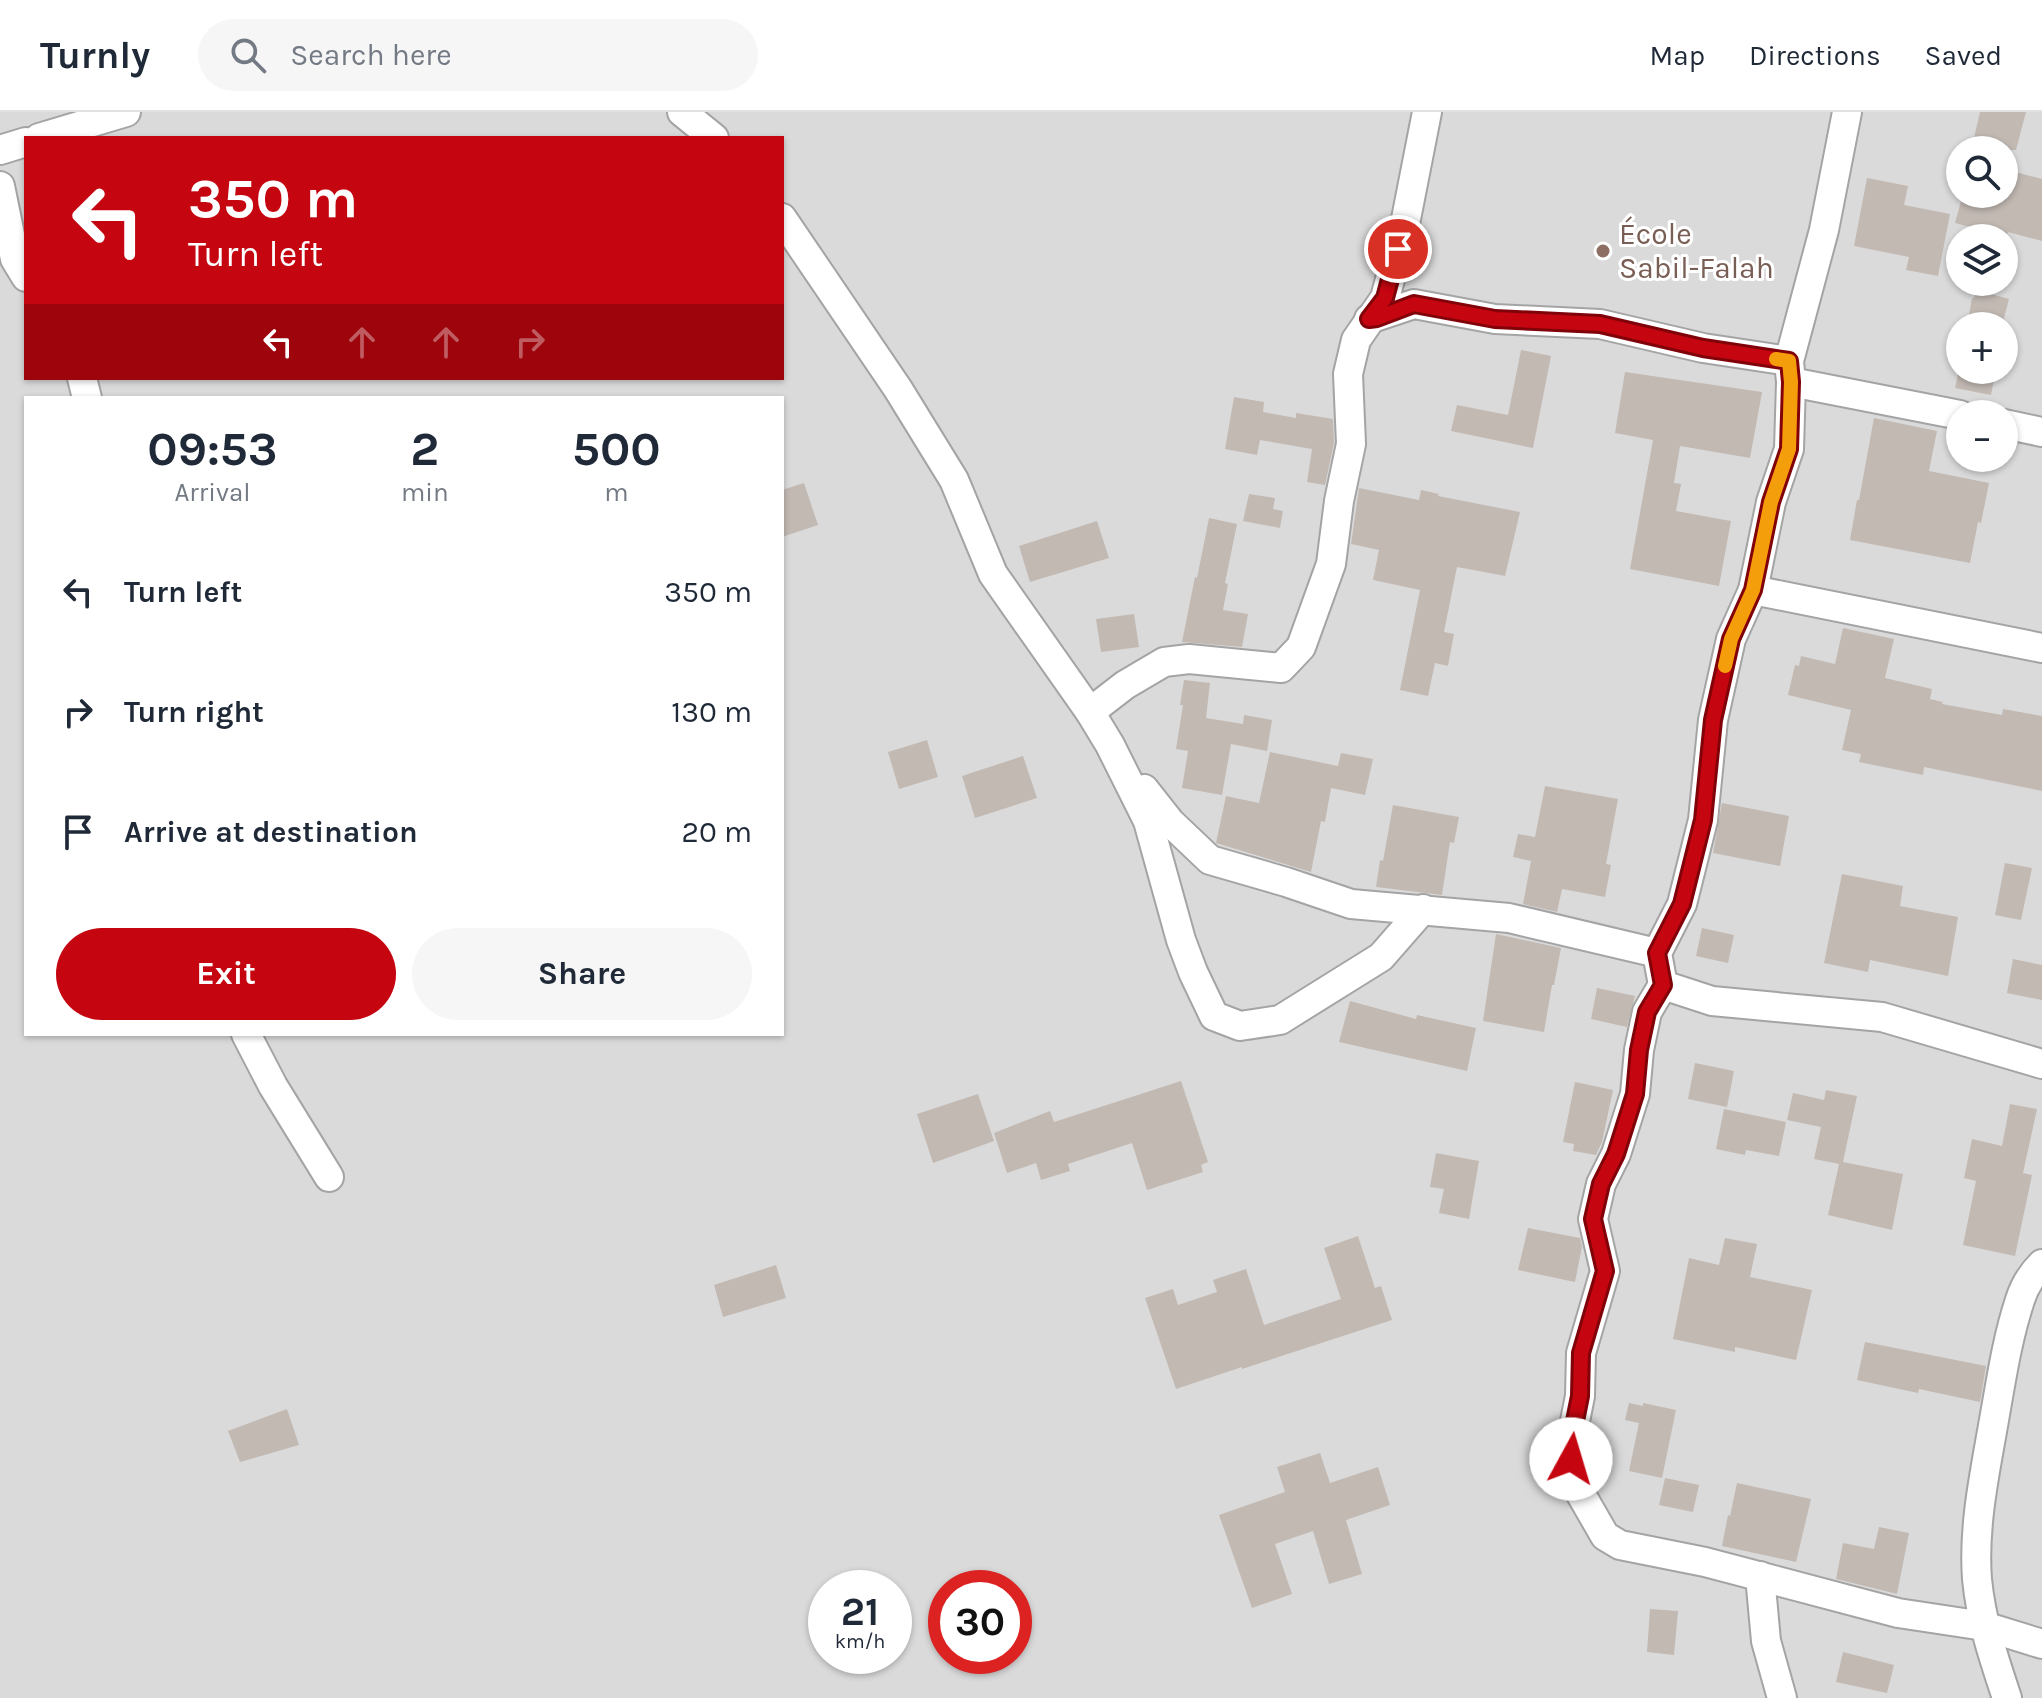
<!DOCTYPE html>
<html lang="en">
<head>
<meta charset="utf-8">
<style>
  :root { --surface:#fff; --page:#f6f6f7; --text:#1f2937; --muted:#747a83; --line:#e0e1e3; --accent:#c50510 }
  body { margin:0; font-family:Karla,sans-serif; background:var(--page); color:var(--text); height:100vh; display:flex; flex-direction:column; font-size:30px; white-space:nowrap }
  * { box-sizing:border-box; margin:0 }
  p { font-size:26px; color:var(--muted) }
  .icon { flex:none; width:44px; height:44px; fill:none; stroke:currentColor; stroke-width:2; stroke-linecap:round; stroke-linejoin:round }
  .map { position:relative; flex:1; overflow:hidden }
  .details { position:absolute; left:24px; top:284px; width:760px; height:640px; display:flex; flex-direction:column; background:var(--surface); border-radius:0px; box-shadow:0 2px 6px #0004 }
  .details>* { flex:none }
  .hud { position:absolute; left:24px; top:24px; width:760px; height:244px; border-radius:0px; box-shadow:0 2px 6px #0004; background:#c50510; color:#fff; overflow:hidden }
  .fabs { position:absolute; left:1946px; top:24px; display:grid; gap:16px }
  .fabs a { display:grid; place-items:center; width:72px; height:72px; border-radius:50%; background:var(--surface); box-shadow:0 2px 6px #0004; font-size:40px }
  .speed { position:absolute; left:808px; top:1458px; display:flex; gap:16px; font-size:40px; font-weight:700; text-align:center }
  .speed>* { display:grid; place-content:center; width:104px; height:104px; border-radius:50%; background:var(--surface); box-shadow:0 2px 6px #0004; line-height:1 }
  .speed small { font-size:20px; font-weight:400 }
  .speed .limit { border:12px solid #d22; background:#fff; color:#111 }
  .pin { position:absolute; display:grid; place-items:center; width:68px; height:68px; color:#fff; margin:-34px; border:4px solid #fff; border-radius:50%; box-shadow:0 2px 8px #0007 }
  .me { position:absolute; width:88px; margin:-44px; rotate:6deg; stroke-linejoin:round; filter:drop-shadow(0 0 6px #0008) }
  .turn { display:flex; align-items:center; gap:28px; height:168px; padding:0 32px; font-size:36px }
  .turn .icon { width:104px; height:104px; stroke-width:2.5 }
  .turn b { display:block; font-size:56px; line-height:68px }
  .lanes { display:flex; align-items:center; height:76px; padding:0 32px; background:#0003; justify-content:center; gap:40px; direction:ltr }
  .lanes .off { opacity:.35 }
  .eta { display:flex; justify-content:space-evenly; align-items:center; height:136px; text-align:center }
  .eta b { font-size:48px; font-weight:700; line-height:56px }
  .button { display:flex; gap:16px; margin-top:auto; padding:16px 32px }
  .button a { flex:1; height:92px; border-radius:48px; background:var(--accent); color:#fff; font-size:32px; font-weight:700; line-height:92px; text-align:center }
  .button a+a { background:var(--page); color:var(--text) }
  ul { padding:0; list-style:none }
  li { display:flex; align-items:center; gap:24px; height:120px; padding:0 32px }
  li div { flex:1 }
  li b { display:block; font-size:30px }
  li em { font-style:normal }
  header { display:flex; align-items:center; gap:48px; box-sizing:border-box; height:112px; padding:0 40px; background:var(--surface); border-bottom:2px solid var(--line) }
  header strong { font-size:38px }
  nav { display:flex; gap:44px; margin-inline-start:auto; font-size:28px }
  .search { width:560px; height:72px; background:var(--page); display:flex; align-items:center; gap:20px; box-sizing:border-box; padding:0 28px; border-radius:44px; color:var(--muted); font-size:30px }
  .map>svg:first-child { display:block }
  .residential { fill:#dbdada; fill-rule:evenodd }
  .building { fill:#c2b9b3 }
  .lines { fill:none; stroke-linecap:round; stroke-linejoin:round }
  .minor-casing { stroke:#a4a4a4; stroke-width:32 }
  .minor { stroke:#fff; stroke-width:28 }
  .route-casing { stroke:#80030a; stroke-width:20 }
  .route { stroke:#c50510; stroke-width:14 }
  .slow { stroke:#f59e0b; stroke-width:14 }
  .education-dot { fill:#8d6e63; stroke:#fff; stroke-width:3 }
  .labels { text-anchor:middle; dominant-baseline:central; stroke-width:6; stroke-linejoin:round; paint-order:stroke }
  .education-label { font-size:30px; fill:#785e54; stroke:#fff; text-anchor:start }
</style>
</head>
<body>
<header>
<strong>Turnly</strong>
<div class="search"><svg class="icon" aria-label="search" viewBox="0 0 24 24"><circle cx="10" cy="10" r="6"/><path d="M15 15l6 6"/></svg>Search here</div>
<nav><a>Map</a><a>Directions</a><a>Saved</a></nav>
</header>
<div class="map">
<svg width="2042" height="1586" viewBox="0 0 2042 1586">
  <rect width="100%" height="100%" fill="#eeeae3"/>
  <path class="residential" d="M 0,0 L 2042,0 L 2042,1586 L 0,1586 ZM 26,26 L 782,26 L 782,266 L 26,266 ZM 1960,38 L 2004,38 L 2004,82 L 1960,82 ZM 1960,126 L 2004,126 L 2004,170 L 1960,170 ZM 1960,214 L 2004,214 L 2004,258 L 1960,258 ZM 26,286 L 782,286 L 782,922 L 26,922 ZM 1960,302 L 2004,302 L 2004,346 L 1960,346 ZM 826,1476 L 894,1476 L 894,1544 L 826,1544 ZM 946,1476 L 1014,1476 L 1014,1544 L 946,1544 Z"/>
  <g class="building">
    <path d="M 1980,0 L 2026,0 L 2016,38 L 1971,38 Z"/>
    <path d="M 2004,57 L 2042,67 L 2042,129 L 2008,120 L 2007,125 L 1955,111 L 1963,82 L 2004,82 Z"/>
    <path d="M 1867,66 L 1908,74 L 1904,93 L 1950,102 L 1938,164 L 1906,158 L 1909,145 L 1854,134 Z"/>
    <path d="M 1976,178 L 2009,187 L 2002,214 L 1967,214 L 1972,186 L 1974,186 Z"/>
    <path d="M 1521,238 L 1551,244 L 1533,336 L 1451,319 L 1457,293 L 1508,303 Z"/>
    <path d="M 1959,258 L 1996,258 L 1991,283 L 1955,276 Z"/>
    <path d="M 1625,260 L 1762,280 L 1750,346 L 1680,334 L 1674,371 L 1681,372 L 1676,399 L 1731,409 L 1719,474 L 1630,457 L 1653,328 L 1615,321 Z"/>
    <path d="M 1234,285 L 1264,290 L 1263,300 L 1296,306 L 1296,301 L 1333,307 L 1334,331 L 1325,373 L 1307,370 L 1312,337 L 1260,328 L 1257,343 L 1225,337 Z"/>
    <path d="M 1874,306 L 1937,319 L 1929,359 L 1989,371 L 1981,411 L 1978,410 L 1970,451 L 1850,428 L 1857,388 L 1859,388 Z"/>
    <path d="M 804,371 L 818,413 L 782,425 L 782,378 Z"/>
    <path d="M 1359,376 L 1419,388 L 1421,378 L 1439,382 L 1438,384 L 1520,400 L 1505,464 L 1457,455 L 1444,520 L 1454,522 L 1448,554 L 1435,551 L 1428,584 L 1400,578 L 1420,478 L 1373,468 L 1379,438 L 1351,432 Z"/>
    <path d="M 1249,382 L 1275,386 L 1273,397 L 1283,399 L 1280,416 L 1243,409 Z"/>
    <path d="M 1209,406 L 1237,412 L 1225,471 L 1228,472 L 1223,498 L 1248,502 L 1242,535 L 1182,530 L 1195,465 L 1197,466 Z"/>
    <path d="M 1097,409 L 1109,446 L 1030,470 L 1019,434 Z"/>
    <path d="M 1134,502 L 1139,535 L 1101,540 L 1096,507 Z"/>
    <path d="M 1843,516 L 1894,527 L 1885,566 L 1932,577 L 1930,587 L 1943,590 L 1942,592 L 2002,603 L 2003,597 L 2042,604 L 2042,679 L 1924,655 L 1923,663 L 1859,650 L 1861,642 L 1842,638 L 1851,598 L 1788,583 L 1795,553 L 1799,554 L 1801,544 L 1835,552 Z"/>
    <path d="M 1184,568 L 1210,571 L 1206,606 L 1243,612 L 1244,603 L 1272,608 L 1267,639 L 1231,632 L 1222,683 L 1182,676 L 1188,639 L 1176,637 L 1183,593 L 1180,593 Z"/>
    <path d="M 927,628 L 938,665 L 899,677 L 888,640 Z"/>
    <path d="M 1270,640 L 1338,654 L 1341,641 L 1373,647 L 1365,683 L 1331,676 L 1325,710 L 1321,709 L 1311,760 L 1216,731 L 1226,684 L 1259,691 Z"/>
    <path d="M 1023,644 L 1037,686 L 975,706 L 962,664 Z"/>
    <path d="M 1545,674 L 1618,687 L 1606,752 L 1611,753 L 1605,785 L 1562,777 L 1557,800 L 1523,792 L 1531,749 L 1513,745 L 1518,722 L 1535,725 Z"/>
    <path d="M 1722,691 L 1789,704 L 1780,754 L 1713,741 Z"/>
    <path d="M 1393,693 L 1459,705 L 1454,731 L 1450,730 L 1442,783 L 1376,775 L 1380,748 L 1383,749 Z"/>
    <path d="M 2005,751 L 2032,756 L 2021,808 L 1995,803 Z"/>
    <path d="M 1842,762 L 1903,774 L 1900,794 L 1958,805 L 1948,864 L 1870,848 L 1868,860 L 1824,851 Z"/>
    <path d="M 1702,816 L 1734,823 L 1728,851 L 1696,844 Z"/>
    <path d="M 1496,822 L 1561,836 L 1554,873 L 1552,873 L 1544,920 L 1483,909 Z"/>
    <path d="M 2013,847 L 2042,853 L 2042,888 L 2007,881 Z"/>
    <path d="M 1597,876 L 1635,884 L 1627,915 L 1591,907 Z"/>
    <path d="M 1350,889 L 1416,907 L 1417,903 L 1476,916 L 1467,959 L 1339,930 Z"/>
    <path d="M 1695,951 L 1734,959 L 1727,995 L 1688,987 Z"/>
    <path d="M 1181,969 L 1208,1050 L 1201,1053 L 1203,1060 L 1147,1078 L 1132,1031 L 1068,1052 L 1070,1059 L 1041,1068 L 1036,1051 L 1007,1061 L 994,1021 L 1050,999 L 1054,1010 Z"/>
    <path d="M 1575,970 L 1613,978 L 1602,1030 L 1596,1043 L 1573,1039 L 1574,1032 L 1563,1030 Z"/>
    <path d="M 1826,978 L 1857,984 L 1843,1050 L 1903,1062 L 1892,1118 L 1828,1103 L 1839,1052 L 1814,1047 L 1821,1015 L 1787,1008 L 1793,981 L 1824,988 Z"/>
    <path d="M 978,982 L 994,1029 L 933,1051 L 917,1002 Z"/>
    <path d="M 2010,992 L 2037,997 L 2023,1061 L 2032,1063 L 2015,1144 L 1963,1133 L 1976,1069 L 1964,1066 L 1972,1027 L 2002,1034 Z"/>
    <path d="M 1724,997 L 1786,1010 L 1779,1044 L 1746,1038 L 1745,1043 L 1716,1037 Z"/>
    <path d="M 1436,1041 L 1479,1049 L 1469,1107 L 1439,1101 L 1444,1077 L 1430,1075 Z"/>
    <path d="M 1528,1116 L 1580,1126 L 1582,1135 L 1575,1170 L 1518,1158 Z"/>
    <path d="M 1358,1124 L 1375,1176 L 1381,1174 L 1392,1208 L 1242,1257 L 1242,1255 L 1176,1277 L 1145,1186 L 1173,1177 L 1178,1193 L 1217,1180 L 1213,1168 L 1246,1157 L 1264,1213 L 1341,1187 L 1324,1136 Z"/>
    <path d="M 1725,1126 L 1757,1132 L 1750,1165 L 1812,1178 L 1796,1248 L 1735,1235 L 1735,1240 L 1673,1227 L 1689,1146 L 1719,1153 Z"/>
    <path d="M 776,1153 L 786,1186 L 723,1205 L 714,1173 Z"/>
    <path d="M 1865,1230 L 1986,1254 L 1980,1290 L 1919,1277 L 1918,1281 L 1857,1268 Z"/>
    <path d="M 1629,1291 L 1643,1294 L 1643,1291 L 1676,1298 L 1662,1366 L 1629,1359 L 1639,1311 L 1625,1308 Z"/>
    <path d="M 287,1297 L 299,1333 L 240,1350 L 228,1319 Z"/>
    <path d="M 1320,1341 L 1330,1371 L 1378,1355 L 1390,1393 L 1346,1408 L 1362,1462 L 1329,1472 L 1313,1419 L 1275,1432 L 1292,1482 L 1252,1496 L 1219,1403 L 1285,1380 L 1277,1355 Z"/>
    <path d="M 1665,1366 L 1699,1373 L 1693,1400 L 1659,1393 Z"/>
    <path d="M 1737,1371 L 1811,1387 L 1796,1450 L 1722,1434 L 1728,1403 L 1730,1404 Z"/>
    <path d="M 1879,1415 L 1909,1421 L 1897,1482 L 1836,1467 L 1843,1431 L 1874,1437 Z"/>
    <path d="M 1650,1497 L 1678,1499 L 1674,1543 L 1647,1540 Z"/>
    <path d="M 1843,1540 L 1894,1553 L 1887,1581 L 1836,1570 Z"/>
  </g>
  <g class="lines">
    <defs>
      <g id="minor">
        <path d="M 682,0 L 714,26"/>
        <path d="M 1847,0 L 1824,118 L 1789,249 L 1791,270 L 1789,337 L 1771,390 L 1753,478 L 1731,527 L 1713,608 L 1703,708 L 1682,792 L 1657,841 L 1663,873 L 1712,889 L 1882,905 L 2042,952"/>
        <path d="M 39,26 L 126,0"/>
        <path d="M 0,38 L 26,30"/>
        <path d="M 0,74 L 15,147 L 26,165"/>
        <path d="M 782,106 L 898,277 L 954,368 L 993,462 L 1090,600 L 1110,633 L 1148,709 L 1181,828 L 1193,860 L 1214,904 L 1240,914 L 1280,908 L 1381,845 L 1423,797"/>
        <path d="M 1369,207 L 1414,192 L 1495,207 L 1600,212 L 1703,236 L 1789,249"/>
        <path d="M 82,266 L 87,286"/>
        <path d="M 1791,270 L 1960,303"/>
        <path d="M 2004,312 L 2042,320"/>
        <path d="M 1753,478 L 2042,536"/>
        <path d="M 1090,600 L 1125,573 L 1164,550 L 1189,547 L 1281,556 L 1301,535 L 1331,452 L 1339,389 L 1351,332 L 1348,262 L 1356,228 L 1385,186 L 1405,112 L 1427,0"/>
        <path d="M 1144,677 L 1170,710 L 1210,748 L 1286,770 L 1351,792 L 1509,806 L 1657,841"/>
        <path d="M 1663,873 L 1647,900 L 1639,938 L 1635,982 L 1616,1042 L 1601,1072 L 1593,1107 L 1605,1159 L 1581,1241 L 1580,1284 L 1571,1329 L 1571,1365 L 1605,1424 L 1620,1433 L 1705,1450 L 1898,1501 L 1984,1514 L 2042,1532"/>
        <path d="M 246,922 L 273,974 L 329,1065"/>
        <path d="M 1760,1464 L 1766,1529 L 1782,1586"/>
        <path d="M 2007,1586 C 1994,1547 1981,1509 1977,1467 C 1973,1414 1985,1360 1994,1308 C 2001,1269 2007,1227 2020,1188 C 2024,1175 2032,1162 2042,1152"/>
      </g>
    </defs>
    <use href="#minor" class="minor-casing"/>
    <use href="#minor" class="minor"/>
  </g>
  <g class="lines">
    <defs>
      <path id="route" d="M 1398,137 L 1385,186 L 1369,207 L 1377,206 L 1414,192 L 1495,207 L 1600,212 L 1703,236 L 1789,249 L 1791,270 L 1789,337 L 1771,390 L 1753,478 L 1731,527 L 1713,608 L 1703,708 L 1682,792 L 1657,841 L 1663,873 L 1647,900 L 1639,938 L 1635,982 L 1616,1042 L 1601,1072 L 1593,1107 L 1605,1159 L 1581,1241 L 1580,1284 L 1571,1329 L 1571,1347"/>
    </defs>
    <use href="#route" class="route-casing"/>
    <use href="#route" class="route"/>
    <path class="slow" d="M 1725,554 L 1731,527 L 1753,478 L 1771,390 L 1789,337 L 1791,270 L 1789,249 L 1776,247"/>
  </g>
  <circle class="education-dot" cx="1603" cy="139" r="8"/>
  <g class="labels">
    <g class="education-label">
      <text x="1619" y="122">École<tspan x="1619" dy="34">Sabil-Falah</tspan></text>
    </g>
  </g>
</svg>
<div class="fabs">
<a><svg class="icon" aria-label="search" viewBox="0 0 24 24"><circle cx="10" cy="10" r="6"/><path d="M15 15l6 6"/></svg></a>
<a><svg class="icon" aria-label="layers" viewBox="0 0 24 24"><path d="M12 4l9 5-9 5-9-5zM3 14l9 5 9-5"/></svg></a>
<a>+</a>
<a>−</a>
</div>
<div class="speed"><div>21<small>km/h</small></div><div class="limit">30</div></div>
<div class="pin" style="left:1398px;top:137px;background:#d93025"><svg class="icon" aria-label="arrive" viewBox="0 0 24 24"><path d="M6 21V4h12l-3 4 3 4H6"/></svg></div>
<svg class="me" style="left:1571px;top:1347px" viewBox="-20 -20 40 40"><circle r="19" fill="#fff"/><path d="M0-13L10 11 0 6-10 11z" fill="#c50510"/></svg>
<div class="hud">
<div class="turn"><svg class="icon" aria-label="left" viewBox="0 0 24 24"><path d="M17 20v-9H6M10 6l-5 5 5 5"/></svg><div><b>350 m</b>Turn left</div></div>
<div class="lanes"><svg class="icon" aria-label="left" viewBox="0 0 24 24"><path d="M17 20v-9H6M10 6l-5 5 5 5"/></svg><svg class="icon off" aria-label="ahead" viewBox="0 0 24 24"><path d="M12 20V5M6 11l6-6 6 6"/></svg><svg class="icon off" aria-label="ahead" viewBox="0 0 24 24"><path d="M12 20V5M6 11l6-6 6 6"/></svg><svg class="icon off" aria-label="right" viewBox="0 0 24 24"><path d="M7 20v-9h11M14 6l5 5-5 5"/></svg></div>
</div>
<section class="details">
<div class="eta">
<div><b>09:53</b><p>Arrival</p></div>
<div><b>2</b><p>min</p></div>
<div><b>500</b><p>m</p></div>
</div>
<ul>
<li><svg class="icon" aria-label="left" viewBox="0 0 24 24"><path d="M17 20v-9H6M10 6l-5 5 5 5"/></svg><div><b>Turn left</b></div><em>350 m</em></li>
<li><svg class="icon" aria-label="right" viewBox="0 0 24 24"><path d="M7 20v-9h11M14 6l5 5-5 5"/></svg><div><b>Turn right</b></div><em>130 m</em></li>
<li><svg class="icon" aria-label="arrive" viewBox="0 0 24 24"><path d="M6 21V4h12l-3 4 3 4H6"/></svg><div><b>Arrive at destination</b></div><em>20 m</em></li>
</ul>
<div class="button"><a>Exit</a><a>Share</a></div>
</section>
</div>
</body>
</html>
